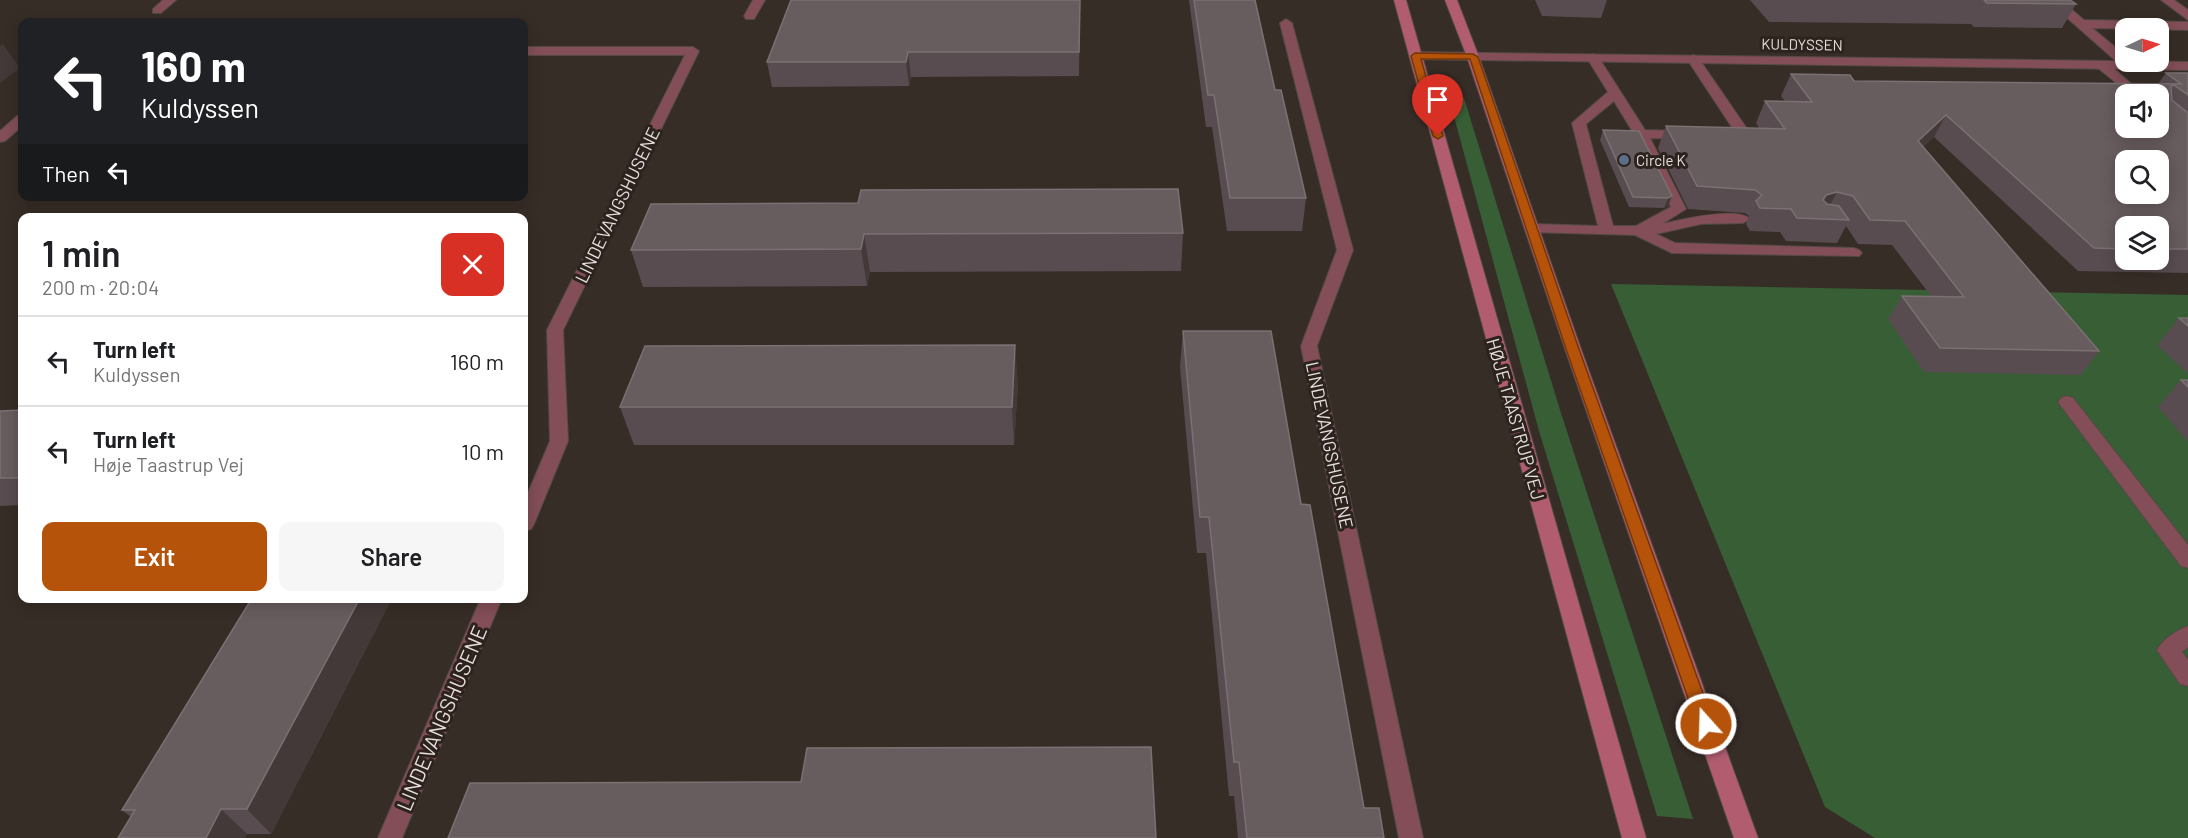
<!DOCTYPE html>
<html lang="en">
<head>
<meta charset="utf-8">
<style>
  :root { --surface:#fff; --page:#f6f6f6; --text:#202124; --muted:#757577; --line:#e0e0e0; --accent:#b45309 }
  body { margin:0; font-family:Barlow,sans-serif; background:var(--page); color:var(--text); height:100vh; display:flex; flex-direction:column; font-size:22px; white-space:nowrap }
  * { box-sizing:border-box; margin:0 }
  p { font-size:20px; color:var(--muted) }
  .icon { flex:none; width:33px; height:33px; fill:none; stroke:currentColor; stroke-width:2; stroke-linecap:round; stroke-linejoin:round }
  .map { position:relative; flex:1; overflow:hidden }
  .details { position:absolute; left:18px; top:213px; width:510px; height:390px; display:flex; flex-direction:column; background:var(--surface); border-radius:12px; box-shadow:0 3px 15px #0003 }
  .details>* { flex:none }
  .hud { position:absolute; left:18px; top:18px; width:510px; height:183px; border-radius:12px; box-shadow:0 3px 15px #0003; background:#202124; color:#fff; overflow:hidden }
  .needle { width:39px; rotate:86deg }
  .tools { position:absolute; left:2115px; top:18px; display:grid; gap:12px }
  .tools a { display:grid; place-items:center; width:54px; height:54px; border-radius:12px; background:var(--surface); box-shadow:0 3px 15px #0003; font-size:30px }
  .pin { position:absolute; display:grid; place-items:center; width:51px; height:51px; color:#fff; margin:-62px -26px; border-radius:50% 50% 50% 0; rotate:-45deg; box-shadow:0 0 6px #0007 }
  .pin .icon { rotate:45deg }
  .me { position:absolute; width:66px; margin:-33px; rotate:340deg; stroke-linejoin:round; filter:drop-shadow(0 0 4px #0008) }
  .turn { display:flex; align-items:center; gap:21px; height:126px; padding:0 24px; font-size:27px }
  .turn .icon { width:78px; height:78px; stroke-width:2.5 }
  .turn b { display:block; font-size:42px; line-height:51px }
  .then { display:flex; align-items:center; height:57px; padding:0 24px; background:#0003; gap:12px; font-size:22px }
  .round { display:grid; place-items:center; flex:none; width:63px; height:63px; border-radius:12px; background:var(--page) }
  .overview { display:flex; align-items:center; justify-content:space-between; height:102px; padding:0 24px }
  h1 { font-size:36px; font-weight:600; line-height:45px }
  .cta { display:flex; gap:12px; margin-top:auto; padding:12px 24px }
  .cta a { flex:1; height:69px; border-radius:12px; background:var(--accent); color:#fff; font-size:24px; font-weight:600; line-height:69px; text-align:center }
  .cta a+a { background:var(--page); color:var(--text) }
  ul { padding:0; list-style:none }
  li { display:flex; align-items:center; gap:18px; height:90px; padding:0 24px; border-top:2px solid var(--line) }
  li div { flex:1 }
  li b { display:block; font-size:22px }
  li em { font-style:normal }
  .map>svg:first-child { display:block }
  .green { fill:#375e35 }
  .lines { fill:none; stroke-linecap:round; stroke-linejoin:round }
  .lane-casing { stroke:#534944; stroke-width:2 }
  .street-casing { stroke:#534944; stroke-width:2 }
  .secondary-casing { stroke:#534944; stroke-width:2 }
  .lane { fill:#834e58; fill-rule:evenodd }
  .street { fill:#834e58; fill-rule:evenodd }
  .secondary { fill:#b15d6f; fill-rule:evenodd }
  .wall { fill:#584c50; fill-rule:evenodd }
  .shaded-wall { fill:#443939 }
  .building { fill:#675c5e; stroke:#7b7072; stroke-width:1.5; fill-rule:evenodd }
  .route { fill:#b45309; stroke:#753606; stroke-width:1.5 }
  .service-dot { fill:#5c6f8a; stroke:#2d231e; stroke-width:2 }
  .labels { text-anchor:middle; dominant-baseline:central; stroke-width:6; stroke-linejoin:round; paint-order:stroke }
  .far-street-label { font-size:15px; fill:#e6dfdb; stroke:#2d231e }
  .far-poi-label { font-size:15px; fill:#e6dfdb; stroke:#2d231e; text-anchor:start }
  .street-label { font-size:18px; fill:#e6dfdb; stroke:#2d231e }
  .near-street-label { font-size:21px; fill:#e6dfdb; stroke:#2d231e }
</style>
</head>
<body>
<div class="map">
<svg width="2188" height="838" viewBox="0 0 2188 838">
  <rect width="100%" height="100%" fill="#372d27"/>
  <g class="green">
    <path d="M 1449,98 L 1464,98 L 1561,413 L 1693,819 L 1657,816 L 1539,431 Z"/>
    <path d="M 1611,284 L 2188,295 L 2188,838 L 1875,838 L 1825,807 Z"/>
  </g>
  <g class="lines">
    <defs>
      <g id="lane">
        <path d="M 2047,0 L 2060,0 L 2084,20 L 2188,22 L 2188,30 L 2092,28 L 2126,56 L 2126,62 L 2133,63 L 2135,66 L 2133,69 L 2125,69 Z"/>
        <path d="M 2161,0 L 2174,0 L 2188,10 L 2188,20 Z"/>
        <path d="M 1593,54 L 1599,58 L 1645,130 L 1687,131 L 1694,135 L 1687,139 L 1650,138 L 1686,209 L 1662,224 C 1679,220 1738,206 1750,219 L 1743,223 L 1701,224 L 1656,234 L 1675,243 L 1854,248 L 1859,250 L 1862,253 L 1859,256 L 1672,253 L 1635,235 L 1528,232 L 1525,229 L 1528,226 L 1533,224 L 1598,226 L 1572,123 L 1608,92 L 1587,58 ZM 1614,101 L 1634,134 L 1671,207 L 1636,226 L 1613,226 L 1586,124 Z"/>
        <path d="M 1693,55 L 1697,56 L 1752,136 L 1750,139 L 1730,140 L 1723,136 L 1725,133 L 1735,132 L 1687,59 Z"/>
        <path d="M 2102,61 L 2106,62 L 2143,94 L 2130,94 L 2098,68 L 2096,65 Z"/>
        <path d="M 2067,396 L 2073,398 L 2188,545 L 2188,568 L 2181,566 L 2058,402 L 2061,398 Z"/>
        <path d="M 2188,626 L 2188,647 L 2182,652 L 2188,660 L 2188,686 L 2180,684 L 2157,650 C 2163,639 2177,630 2188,626 Z"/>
      </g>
      <g id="street">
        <path d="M 163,0 L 176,0 L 161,13 L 153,13 L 153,9 Z"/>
        <path d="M 753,0 L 765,0 L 754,19 L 746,19 L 744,16 Z"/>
        <path d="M 1286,19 L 1292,23 L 1353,250 L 1317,346 L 1423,838 L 1399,838 L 1301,346 L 1337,250 L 1280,23 Z"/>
        <path d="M 524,47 L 693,47 L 699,51 L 563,330 L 568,441 L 534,524 L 531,529 L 524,531 L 524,502 L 550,441 L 547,330 L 685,55 L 524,55 Z"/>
        <path d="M 1415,52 L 2188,62 L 2188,70 L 1411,59 L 1409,56 L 1411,53 Z"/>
        <path d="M 22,115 L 22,126 L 5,141 L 0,142 L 0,131 L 17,116 Z"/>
        <path d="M 481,598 L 502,598 L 402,838 L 378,838 Z"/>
      </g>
      <g id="secondary">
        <path d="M 1394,0 L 1406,0 L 1646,838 L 1622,838 Z"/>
        <path d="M 1445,0 L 1457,0 L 1479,57 L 1581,349 L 1758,838 L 1734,838 L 1565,349 L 1467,57 Z"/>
      </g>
    </defs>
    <use href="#lane" class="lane-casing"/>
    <use href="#street" class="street-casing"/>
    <use href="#secondary" class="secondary-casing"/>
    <use href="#lane" class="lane"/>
    <use href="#street" class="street"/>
    <use href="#secondary" class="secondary"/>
  </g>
  <g class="wall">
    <path d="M 791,0 L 1080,0 L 1079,76 L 911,77 L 909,86 L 772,87 L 767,62 Z"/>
    <path d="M 1189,0 L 1255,0 L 1275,90 L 1306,198 L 1302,231 L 1227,231 L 1212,127 L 1206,127 Z"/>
    <path d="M 1535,0 L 1607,0 L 1601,18 L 1542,16 Z"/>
    <path d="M 1750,0 L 2070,0 L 2076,4 L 2062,28 L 1974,27 L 1971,24 L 1769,22 Z"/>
    <path d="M 2166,73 L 2188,73 L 2188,273 L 2078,271 L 1934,137 L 1923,147 L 2099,351 L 2081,375 L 1924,372 L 1888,319 L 1902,296 L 1931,296 L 1892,245 L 1858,244 L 1846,226 L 1837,243 L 1786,241 L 1780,232 L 1750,231 L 1746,224 L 1749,216 L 1745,213 L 1688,209 L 1658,148 L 1666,126 L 1759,128 L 1756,123 L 1765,101 L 1785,101 L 1781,96 L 1791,74 L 1854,81 L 2158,84 ZM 2126,226 L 2158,226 L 2158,260 L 2126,260 Z"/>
    <path d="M 1603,130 L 1672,196 L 1668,206 L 1664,208 L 1629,207 L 1600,140 Z"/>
    <path d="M 651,204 L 1183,233 L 1181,271 L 870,272 L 867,286 L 643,287 L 631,250 Z"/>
    <path d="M 2179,318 L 2188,318 L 2188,374 L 2157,345 Z"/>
    <path d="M 1183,331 L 1301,504 L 1364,808 L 1384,838 L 1238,838 L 1234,796 L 1229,796 L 1206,553 L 1197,553 L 1180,367 Z"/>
    <path d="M 2181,380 L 2188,380 L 2188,442 L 2158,407 Z"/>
    <path d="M 1018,383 L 1014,445 L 634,445 L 620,407 Z"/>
    <path d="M 22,410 L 22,505 L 0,506 L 0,411 Z"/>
    <path d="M 252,598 L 392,598 L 271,834 L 247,834 L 131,817 L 122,810 Z"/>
  </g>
  <g class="shaded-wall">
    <path d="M 3,44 L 20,68 L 0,83 L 0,46 Z"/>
    <path d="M 908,52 L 911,77 L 909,86 L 906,62 Z"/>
    <path d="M 1946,115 L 1934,137 L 1906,164 L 1918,141 Z"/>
    <path d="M 1837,192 L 1825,215 L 1815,218 L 1812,223 L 1826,195 Z"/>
    <path d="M 1672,196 L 1668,206 L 1664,208 L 1668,198 Z"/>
    <path d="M 864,234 L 870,272 L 867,286 L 861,249 Z"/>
    <path d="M 1015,345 L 1018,383 L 1014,445 L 1012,407 Z"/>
    <path d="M 360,598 L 392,598 L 271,834 L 247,809 Z"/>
    <path d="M 221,809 L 247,834 L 245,838 L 206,838 Z"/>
  </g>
  <g class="building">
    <path d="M 791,0 L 1080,0 L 1079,52 L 908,52 L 906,62 L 767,62 Z"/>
    <path d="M 1194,0 L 1255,0 L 1275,90 L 1281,90 L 1306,198 L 1230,198 L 1214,95 L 1208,95 Z"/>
    <path d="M 1984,0 L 2070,0 L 2076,4 L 1987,3 Z"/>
    <path d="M 2166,73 L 2188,73 L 2188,95 L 2174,85 L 2171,86 L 2172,100 L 2188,113 L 2188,249 L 2158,249 L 2158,226 L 2126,226 L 2126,249 L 2094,248 L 1946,115 L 1918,141 L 2099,351 L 1940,348 L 1902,296 L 1964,297 L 1905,221 L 1870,220 L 1853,196 L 1837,192 L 1826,195 L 1823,200 L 1827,204 L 1839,206 L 1849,220 L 1797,218 L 1791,209 L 1760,208 L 1756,201 L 1762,195 L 1755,190 L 1697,186 L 1666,126 L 1785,129 L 1765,101 L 1812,102 L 1791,74 L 1850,75 L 1854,81 L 2181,84 ZM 2126,94 L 2158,94 L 2158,128 L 2126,128 ZM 2126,160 L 2158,160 L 2158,194 L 2126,194 Z"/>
    <path d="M 1603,130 L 1639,131 L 1672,196 L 1668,198 L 1633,197 Z"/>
    <path d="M 1178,189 L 1183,233 L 864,234 L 861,249 L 631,250 L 651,204 L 858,203 L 861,190 Z"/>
    <path d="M 2179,318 L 2188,318 L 2188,326 Z"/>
    <path d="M 1183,331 L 1271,331 L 1301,504 L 1310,505 L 1364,808 L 1379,808 L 1384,838 L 1247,838 L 1239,762 L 1234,762 L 1209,517 L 1200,517 Z"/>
    <path d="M 1015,345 L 1012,407 L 620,407 L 645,346 Z"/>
    <path d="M 2181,380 L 2188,380 L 2188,387 Z"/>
    <path d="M 22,410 L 22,478 L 0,478 L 0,411 Z"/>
    <path d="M 252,598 L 360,598 L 247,809 L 221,809 L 206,838 L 118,838 L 135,810 L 122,810 Z"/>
    <path d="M 1151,747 L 1156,838 L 448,838 L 470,783 L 801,782 L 807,748 Z"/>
  </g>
  <path class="route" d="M 1415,53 L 1473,54 L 1478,57 L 1579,349 L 1714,724 L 1712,729 L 1706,731 L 1699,729 L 1697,724 L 1566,349 L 1470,59 L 1421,59 L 1443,136 L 1438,139 L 1433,136 L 1411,56 Z"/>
  <circle class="service-dot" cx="1624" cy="160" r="6"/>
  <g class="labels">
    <g class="far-street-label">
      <text transform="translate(1802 44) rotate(1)">KULDYSSEN</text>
    </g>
    <g class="far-poi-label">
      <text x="1636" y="160">Circle K</text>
    </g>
    <g class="street-label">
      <text transform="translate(617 205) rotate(-64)">LINDEVANGSHUSENE</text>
      <text transform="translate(1516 419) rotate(74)">HØJE TAASTRUP VEJ</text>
      <text transform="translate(1330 445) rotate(78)">LINDEVANGSHUSENE</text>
    </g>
    <g class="near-street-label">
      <text transform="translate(441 718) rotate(-67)">LINDEVANGSHUSENE</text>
    </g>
  </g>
</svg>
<div class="tools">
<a><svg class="needle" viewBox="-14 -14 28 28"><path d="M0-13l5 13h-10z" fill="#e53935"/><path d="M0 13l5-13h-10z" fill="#757577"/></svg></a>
<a><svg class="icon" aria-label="sound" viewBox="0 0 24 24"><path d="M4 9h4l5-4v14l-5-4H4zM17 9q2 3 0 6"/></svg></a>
<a><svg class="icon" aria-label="search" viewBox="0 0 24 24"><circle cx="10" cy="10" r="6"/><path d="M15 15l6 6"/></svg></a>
<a><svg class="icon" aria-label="layers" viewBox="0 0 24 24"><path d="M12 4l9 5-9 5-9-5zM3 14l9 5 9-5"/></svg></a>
</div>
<div class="pin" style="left:1438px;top:136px;background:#d93025"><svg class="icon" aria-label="arrive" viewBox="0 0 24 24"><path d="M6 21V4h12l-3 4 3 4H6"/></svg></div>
<svg class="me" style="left:1706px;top:724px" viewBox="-20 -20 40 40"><circle r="17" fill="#b45309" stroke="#fff" stroke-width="3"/><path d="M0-11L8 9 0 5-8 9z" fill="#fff"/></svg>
<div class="hud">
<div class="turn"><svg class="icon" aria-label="left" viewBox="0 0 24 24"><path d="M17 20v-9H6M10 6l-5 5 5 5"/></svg><div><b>160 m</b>Kuldyssen</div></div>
<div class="then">Then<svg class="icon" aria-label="left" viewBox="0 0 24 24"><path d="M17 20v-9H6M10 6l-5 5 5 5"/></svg></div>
</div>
<section class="details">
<div class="overview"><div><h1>1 min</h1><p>200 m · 20:04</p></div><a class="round" style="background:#d93025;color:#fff"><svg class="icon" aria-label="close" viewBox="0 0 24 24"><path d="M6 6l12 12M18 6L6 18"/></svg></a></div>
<ul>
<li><svg class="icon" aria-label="left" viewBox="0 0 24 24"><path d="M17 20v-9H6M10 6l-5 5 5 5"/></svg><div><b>Turn left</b><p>Kuldyssen</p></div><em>160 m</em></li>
<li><svg class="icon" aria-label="left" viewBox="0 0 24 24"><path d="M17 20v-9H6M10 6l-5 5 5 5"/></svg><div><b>Turn left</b><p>Høje Taastrup Vej</p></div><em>10 m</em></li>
</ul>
<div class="cta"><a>Exit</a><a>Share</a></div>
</section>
</div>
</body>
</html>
